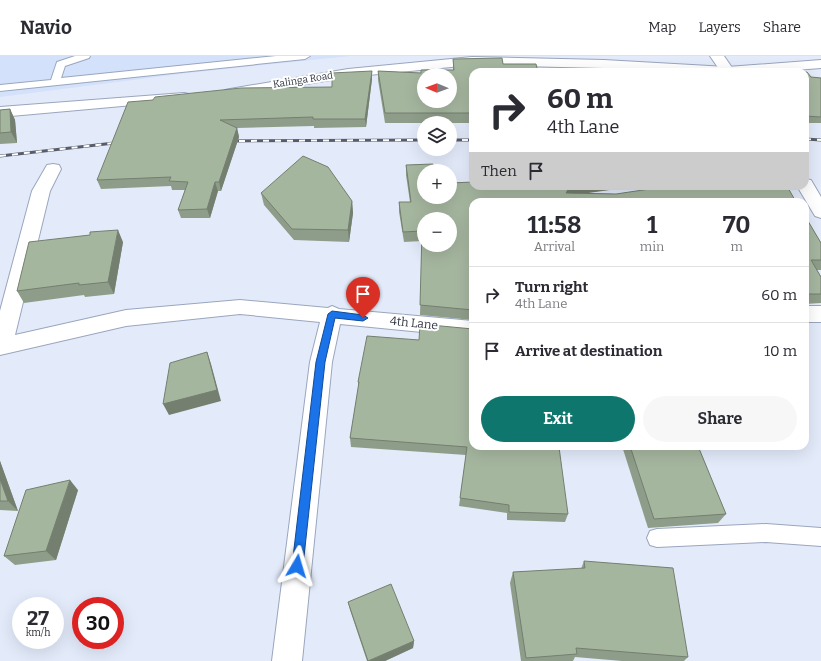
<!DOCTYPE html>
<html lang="en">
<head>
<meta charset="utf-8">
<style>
  :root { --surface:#fff; --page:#f7f7f7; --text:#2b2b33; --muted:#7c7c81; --line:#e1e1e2; --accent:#0f766e }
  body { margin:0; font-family:Bitter,serif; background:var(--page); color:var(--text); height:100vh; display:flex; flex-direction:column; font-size:15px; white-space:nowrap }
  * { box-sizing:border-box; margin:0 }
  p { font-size:13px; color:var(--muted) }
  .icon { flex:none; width:22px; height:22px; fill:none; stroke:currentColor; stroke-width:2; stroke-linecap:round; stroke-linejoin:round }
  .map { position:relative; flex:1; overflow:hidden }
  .sheet { position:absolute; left:469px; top:142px; width:340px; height:252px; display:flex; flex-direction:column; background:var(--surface); border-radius:12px; box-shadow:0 4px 16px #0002 }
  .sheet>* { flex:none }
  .hud { position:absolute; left:469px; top:12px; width:340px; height:122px; border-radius:12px; box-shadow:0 4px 16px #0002; background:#fff; color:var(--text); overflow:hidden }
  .needle { width:26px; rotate:271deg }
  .controls { position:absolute; left:417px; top:12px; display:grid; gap:8px }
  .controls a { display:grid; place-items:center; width:40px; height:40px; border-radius:50%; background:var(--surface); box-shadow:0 4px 16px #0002; font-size:20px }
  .speed { position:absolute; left:12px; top:541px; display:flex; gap:8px; font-size:20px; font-weight:700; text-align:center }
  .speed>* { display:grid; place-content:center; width:52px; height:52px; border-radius:50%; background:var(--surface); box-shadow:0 4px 16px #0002; line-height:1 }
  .speed small { font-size:10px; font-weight:400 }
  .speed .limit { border:6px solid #d22; background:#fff; color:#111 }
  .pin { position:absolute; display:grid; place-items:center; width:34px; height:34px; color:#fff; margin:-41px -17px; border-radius:50% 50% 50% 0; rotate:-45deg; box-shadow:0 0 4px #0007 }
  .pin .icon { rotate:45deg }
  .me { position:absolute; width:44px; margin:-22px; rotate:7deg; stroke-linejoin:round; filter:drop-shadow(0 0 3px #0008) }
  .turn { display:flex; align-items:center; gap:14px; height:84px; padding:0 12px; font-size:18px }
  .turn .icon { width:52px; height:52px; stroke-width:2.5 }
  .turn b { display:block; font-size:28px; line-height:34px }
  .then { display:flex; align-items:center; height:38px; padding:0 12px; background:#0003; gap:8px; font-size:15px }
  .eta { display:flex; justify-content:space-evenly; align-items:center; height:68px; text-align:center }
  .eta b { font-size:24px; font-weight:700; line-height:28px }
  .button { display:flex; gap:8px; margin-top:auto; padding:8px 12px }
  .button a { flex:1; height:46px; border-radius:24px; background:var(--accent); color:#fff; font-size:16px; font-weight:700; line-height:46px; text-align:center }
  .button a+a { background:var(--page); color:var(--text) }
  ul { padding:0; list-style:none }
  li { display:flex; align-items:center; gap:12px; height:56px; padding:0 12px; border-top:1px solid var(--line) }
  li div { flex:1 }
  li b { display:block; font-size:15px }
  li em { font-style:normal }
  header { display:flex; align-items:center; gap:24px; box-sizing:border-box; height:56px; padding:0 20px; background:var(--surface); border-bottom:1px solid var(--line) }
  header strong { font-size:19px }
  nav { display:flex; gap:22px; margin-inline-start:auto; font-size:14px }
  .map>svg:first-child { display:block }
  .built { fill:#d4e1fb }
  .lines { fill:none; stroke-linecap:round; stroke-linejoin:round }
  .service-casing { stroke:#9aa6be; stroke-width:2 }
  .minor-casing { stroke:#9aa6be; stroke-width:2 }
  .tertiary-casing { stroke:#9aa6be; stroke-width:2 }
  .service { fill:#fff; fill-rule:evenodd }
  .minor { fill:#fff; fill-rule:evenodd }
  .tertiary { fill:#fff; fill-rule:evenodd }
  .rail-casing { stroke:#585d69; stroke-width:3 }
  .rail { stroke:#fff; stroke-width:2; stroke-dasharray:6; stroke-linecap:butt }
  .wall { fill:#8e9d89 }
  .shaded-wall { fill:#747f6f }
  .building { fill:#a5b69f; stroke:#747f6f; fill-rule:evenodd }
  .route { fill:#1a73e8; stroke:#114b97 }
  .labels { text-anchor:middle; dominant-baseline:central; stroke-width:4; stroke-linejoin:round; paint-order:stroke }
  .far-street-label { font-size:10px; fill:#323741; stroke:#fff }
  .street-label { font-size:12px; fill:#323741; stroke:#fff }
</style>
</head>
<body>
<header>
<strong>Navio</strong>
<nav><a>Map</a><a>Layers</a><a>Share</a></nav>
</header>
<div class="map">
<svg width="821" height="605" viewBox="0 0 821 605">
  <rect width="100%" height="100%" fill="#e3ebfb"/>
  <path class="built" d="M 0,0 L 350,0 L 188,17 L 0,41 Z"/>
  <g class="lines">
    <defs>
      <g id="service">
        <path d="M 75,0 L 90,0 L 89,2 L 65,10 L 61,22 L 276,0 L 310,0 L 305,3 L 0,35 L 0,29 L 51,24 L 57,6 Z"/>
        <path d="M 766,468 L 821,472 L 821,490 L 766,486 L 657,491 L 650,489 L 647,482 L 650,475 L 657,473 Z"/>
      </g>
      <g id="minor">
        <path d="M 472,1 L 604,4 L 727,11 L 821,4 L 821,12 L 770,16 L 670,16 L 604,12 L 472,9 L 348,21 L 230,41 L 225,40 L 223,37 L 225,34 L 230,33 L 348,13 Z"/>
        <path d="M 184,37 L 189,38 L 191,41 L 189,44 L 0,61 L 0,51 Z"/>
        <path d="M 53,108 L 59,109 L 61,113 L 50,135 L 15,279 L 126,254 L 240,244 L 328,252 L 332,250 L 339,253 L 473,265 L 473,281 L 340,268 L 332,306 L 302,605 L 272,605 L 310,306 L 320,266 L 240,258 L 126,270 L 0,299 L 0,255 L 32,135 L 47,109 Z"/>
        <rect x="805" y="250" width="16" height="16"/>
      </g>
      <g id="tertiary">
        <path d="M 710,0 L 724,0 L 735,16 L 721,16 Z"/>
        <path d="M 805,123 L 811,124 L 821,141 L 821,162 L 815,160 L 797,130 L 805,130 Z"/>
      </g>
    </defs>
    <use href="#service" class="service-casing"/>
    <use href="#minor" class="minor-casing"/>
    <use href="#tertiary" class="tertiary-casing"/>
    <use href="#service" class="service"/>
    <use href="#minor" class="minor"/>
    <use href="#tertiary" class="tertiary"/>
    <defs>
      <g id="rail">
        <path d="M 805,83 L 821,84"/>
        <path d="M 450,84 L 473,84"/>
        <path d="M 227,85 L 424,84"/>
        <path d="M 0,100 L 123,86"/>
      </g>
    </defs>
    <use href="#rail" class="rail-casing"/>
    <use href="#rail" class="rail"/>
  </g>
  <g class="wall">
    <path d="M 453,3 L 473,16 L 473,67 L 385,67 L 378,24 L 378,15 L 421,17 L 453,14 Z"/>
    <path d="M 372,15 L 372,23 L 366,71 L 314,72 L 314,70 L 237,72 L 239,81 L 221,135 L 218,135 L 210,162 L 181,162 L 178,154 L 185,134 L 172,134 L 171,130 L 101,133 L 97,124 L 153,44 L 332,31 Z"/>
    <path d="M 805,16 L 811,21 L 821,22 L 821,67 L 805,67 Z"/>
    <path d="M 10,53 L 15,64 L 17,87 L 0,88 L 0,54 Z"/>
    <path d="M 406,109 L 424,141 L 473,130 L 638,130 L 584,137 L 616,138 L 787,130 L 473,146 L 473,264 L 420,259 L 422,185 L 404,186 L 399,156 L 399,146 L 410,146 L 406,119 Z"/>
    <path d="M 261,137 L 352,145 L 353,157 L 349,186 L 294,184 L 264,149 Z"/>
    <path d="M 805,160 L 821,187 L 821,214 L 817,214 L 821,221 L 821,247 L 805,248 Z"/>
    <path d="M 123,186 L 114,238 L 85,241 L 84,239 L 24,247 L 17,235 Z"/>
    <path d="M 419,284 L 473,390 L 568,458 L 565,466 L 507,464 L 507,457 L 459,450 L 466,399 L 351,391 L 350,382 L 358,333 L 358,326 Z"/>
    <path d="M 622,390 L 698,390 L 726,458 L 718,467 L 648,472 Z"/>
    <path d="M 0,405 L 18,455 L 0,454 Z"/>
    <path d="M 78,434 L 56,504 L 15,509 L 4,500 Z"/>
    <path d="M 584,505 L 688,601 L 684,605 L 622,605 L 575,601 L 573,605 L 521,605 L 510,527 L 513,516 L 581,513 Z"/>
    <path d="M 348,546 L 414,585 L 413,592 L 385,605 L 367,605 L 350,554 Z"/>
  </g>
  <g class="shaded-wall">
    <path d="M 372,15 L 372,23 L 366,71 L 365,63 Z"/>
    <path d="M 10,53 L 15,64 L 17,87 L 11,76 Z"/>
    <path d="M 237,72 L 239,81 L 221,135 L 219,126 Z"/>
    <path d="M 215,126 L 218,135 L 210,162 L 207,153 Z"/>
    <path d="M 573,130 L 638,130 L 574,139 L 566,137 L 569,132 Z"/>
    <path d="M 352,145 L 353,157 L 349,186 L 348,174 Z"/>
    <path d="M 118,174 L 123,186 L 114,238 L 108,226 Z"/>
    <path d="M 207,296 L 211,308 L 221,345 L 169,359 L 163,348 Z"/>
    <path d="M 0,405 L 18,455 L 8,445 L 0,423 Z"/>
    <path d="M 70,424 L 78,434 L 56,504 L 46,495 Z"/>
    <path d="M 414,585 L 413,592 L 385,605 L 369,605 Z"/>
  </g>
  <g class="building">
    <path d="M 502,2 L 503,8 L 536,8 L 538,16 L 473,16 L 473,57 L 385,57 L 378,15 L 421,17 L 421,14 L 454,14 L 453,3 ZM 424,19 L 450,19 L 450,45 L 424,45 Z"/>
    <path d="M 372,15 L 365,63 L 313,63 L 313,61 L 220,64 L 237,72 L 219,126 L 215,126 L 207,153 L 178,154 L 188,126 L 169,125 L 171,121 L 97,124 L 128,46 L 153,44 L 155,41 L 241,32 L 332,31 L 332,17 Z"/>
    <path d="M 779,16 L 807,16 L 811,21 L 821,22 L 821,61 L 805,60 L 805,16 Z"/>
    <path d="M 10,53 L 11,76 L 0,77 L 0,54 Z"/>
    <path d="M 303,100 L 328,111 L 352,145 L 348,174 L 292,173 L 261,137 Z"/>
    <path d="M 433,108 L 434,115 L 424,115 L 424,141 L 450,141 L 450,127 L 473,126 L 473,130 L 573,130 L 569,132 L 566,137 L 616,138 L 670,130 L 787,130 L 796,146 L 473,146 L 473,254 L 420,249 L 422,175 L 403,176 L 399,146 L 411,146 L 406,109 ZM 424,163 L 450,163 L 450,189 L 424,189 Z"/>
    <path d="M 805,160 L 821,187 L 821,204 L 811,204 L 821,221 L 821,238 L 805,238 Z"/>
    <path d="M 118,174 L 108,226 L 79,229 L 79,227 L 17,235 L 29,186 L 90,179 L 90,176 Z"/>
    <path d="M 420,268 L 473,273 L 473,390 L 535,390 L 559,391 L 568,458 L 509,456 L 509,449 L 460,442 L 467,391 L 350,382 L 359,326 L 358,326 L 367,280 L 419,284 Z"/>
    <path d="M 207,296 L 217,334 L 163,348 L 170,307 Z"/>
    <path d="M 630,390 L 698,390 L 726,458 L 654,463 Z"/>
    <path d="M 0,423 L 8,445 L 0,445 Z"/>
    <path d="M 70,424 L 46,495 L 4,500 L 26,434 Z"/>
    <path d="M 584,505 L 673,512 L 688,601 L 576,592 L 577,598 L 526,602 L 513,516 L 585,512 Z"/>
    <path d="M 391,528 L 414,585 L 368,605 L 348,546 Z"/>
  </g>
  <path class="route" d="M 332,255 L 363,259 L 368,262 L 363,265 L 335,262 L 325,306 L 303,510 L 301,514 L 297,516 L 293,514 L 292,510 L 316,306 L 328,258 Z"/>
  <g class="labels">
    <g class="far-street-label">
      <text transform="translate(303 24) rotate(-9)">Kalinga Road</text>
    </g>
    <g class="street-label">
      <text transform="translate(414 267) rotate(6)">4th Lane</text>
    </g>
  </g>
</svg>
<div class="controls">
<a><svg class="needle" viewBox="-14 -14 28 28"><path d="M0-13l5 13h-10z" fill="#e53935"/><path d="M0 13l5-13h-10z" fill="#7c7c81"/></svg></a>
<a><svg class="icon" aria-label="layers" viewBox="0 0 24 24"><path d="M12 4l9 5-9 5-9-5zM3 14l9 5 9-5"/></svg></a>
<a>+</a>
<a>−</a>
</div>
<div class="speed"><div>27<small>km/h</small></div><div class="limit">30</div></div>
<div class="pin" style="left:363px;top:262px;background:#d93025"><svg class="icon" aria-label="arrive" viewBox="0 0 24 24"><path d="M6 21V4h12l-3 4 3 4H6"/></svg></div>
<svg class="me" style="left:297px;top:510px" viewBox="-20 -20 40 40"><path d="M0-17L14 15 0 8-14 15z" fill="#1a73e8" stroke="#fff" stroke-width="4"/></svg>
<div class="hud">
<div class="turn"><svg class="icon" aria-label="right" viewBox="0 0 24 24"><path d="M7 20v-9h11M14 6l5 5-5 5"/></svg><div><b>60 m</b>4th Lane</div></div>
<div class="then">Then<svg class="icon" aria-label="arrive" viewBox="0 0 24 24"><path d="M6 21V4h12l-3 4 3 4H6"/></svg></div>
</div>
<section class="sheet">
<div class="eta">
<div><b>11:58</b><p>Arrival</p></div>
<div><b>1</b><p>min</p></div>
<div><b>70</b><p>m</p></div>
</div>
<ul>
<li><svg class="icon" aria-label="right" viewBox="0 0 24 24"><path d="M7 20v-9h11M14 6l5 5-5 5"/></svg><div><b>Turn right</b><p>4th Lane</p></div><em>60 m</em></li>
<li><svg class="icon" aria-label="arrive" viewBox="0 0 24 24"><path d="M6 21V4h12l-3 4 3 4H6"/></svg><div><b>Arrive at destination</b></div><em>10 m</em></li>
</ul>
<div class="button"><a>Exit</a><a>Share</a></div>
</section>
</div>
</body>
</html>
